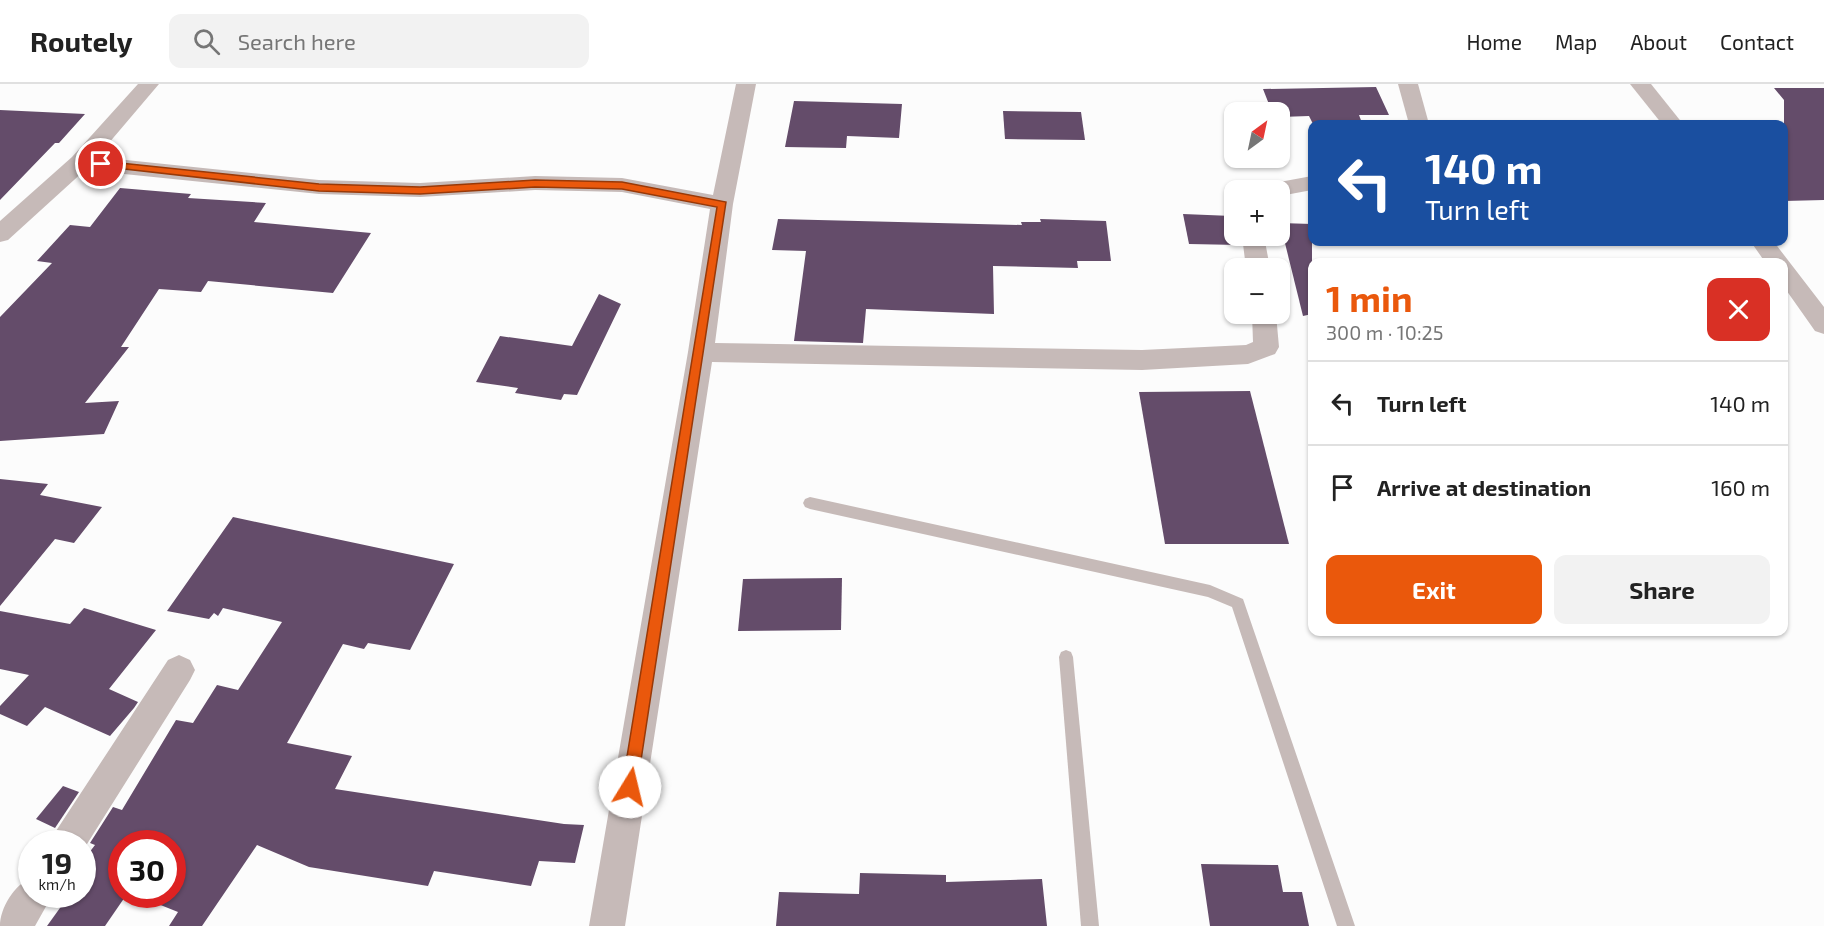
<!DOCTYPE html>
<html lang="en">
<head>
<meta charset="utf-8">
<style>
  :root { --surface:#fff; --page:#f2f2f2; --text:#222; --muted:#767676; --line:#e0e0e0; --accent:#ea580c }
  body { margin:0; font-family:"Exo 2",sans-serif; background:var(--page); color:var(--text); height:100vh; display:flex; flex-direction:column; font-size:22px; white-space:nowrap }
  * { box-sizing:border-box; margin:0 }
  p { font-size:20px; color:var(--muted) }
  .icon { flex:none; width:33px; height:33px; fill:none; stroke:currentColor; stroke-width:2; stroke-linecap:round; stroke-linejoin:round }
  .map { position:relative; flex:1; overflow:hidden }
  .panel { position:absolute; left:1308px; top:174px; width:480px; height:378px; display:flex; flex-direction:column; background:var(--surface); border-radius:12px; box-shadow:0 2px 4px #0004 }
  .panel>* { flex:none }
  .top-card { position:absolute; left:1308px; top:36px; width:480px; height:126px; border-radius:12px; box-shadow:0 2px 4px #0004; background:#1a4fa0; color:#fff; overflow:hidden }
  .needle { width:39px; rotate:33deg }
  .tools { position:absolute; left:1224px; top:18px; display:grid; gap:12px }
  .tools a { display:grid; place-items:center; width:66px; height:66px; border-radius:12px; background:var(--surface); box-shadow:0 2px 4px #0004; font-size:30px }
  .speed { position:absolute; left:18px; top:746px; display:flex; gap:12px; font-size:30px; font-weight:700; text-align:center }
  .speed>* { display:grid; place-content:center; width:78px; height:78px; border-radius:50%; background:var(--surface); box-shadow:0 2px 4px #0004; line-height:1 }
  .speed small { font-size:15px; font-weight:400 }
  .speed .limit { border:9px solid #d22; background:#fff; color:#111 }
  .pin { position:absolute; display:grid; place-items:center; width:51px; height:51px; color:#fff; margin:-26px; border:3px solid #fff; border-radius:50%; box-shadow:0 2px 6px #0007 }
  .me { position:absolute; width:66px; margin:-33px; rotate:9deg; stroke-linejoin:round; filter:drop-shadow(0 0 4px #0008) }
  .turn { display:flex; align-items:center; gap:21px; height:126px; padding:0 18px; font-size:27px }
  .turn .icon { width:78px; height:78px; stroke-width:2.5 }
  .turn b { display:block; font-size:42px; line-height:51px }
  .round { display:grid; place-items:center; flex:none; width:63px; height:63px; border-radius:12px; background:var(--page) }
  .overview { display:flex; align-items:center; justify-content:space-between; height:102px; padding:0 18px }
  h1 { font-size:36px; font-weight:700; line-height:45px; color:var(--accent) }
  .action { display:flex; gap:12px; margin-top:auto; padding:12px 18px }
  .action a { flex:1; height:69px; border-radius:12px; background:var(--accent); color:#fff; font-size:24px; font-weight:700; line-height:69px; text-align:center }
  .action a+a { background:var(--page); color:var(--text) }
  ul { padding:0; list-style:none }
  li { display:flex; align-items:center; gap:18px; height:84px; padding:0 18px; border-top:2px solid var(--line) }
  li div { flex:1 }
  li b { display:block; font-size:22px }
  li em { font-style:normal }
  header { display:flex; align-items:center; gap:36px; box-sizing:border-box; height:84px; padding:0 30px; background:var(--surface); border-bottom:2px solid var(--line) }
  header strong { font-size:28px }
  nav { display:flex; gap:33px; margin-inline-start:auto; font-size:21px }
  .search { width:420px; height:54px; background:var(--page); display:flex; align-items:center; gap:15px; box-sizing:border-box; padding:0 21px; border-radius:12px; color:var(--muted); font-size:22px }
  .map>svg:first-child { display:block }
  .building { fill:#644c6a }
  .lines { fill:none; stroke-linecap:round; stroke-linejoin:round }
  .service { fill:#c6bab8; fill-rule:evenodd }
  .minor { fill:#c6bab8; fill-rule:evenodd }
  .route { fill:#ea580c; stroke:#983908; stroke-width:1.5 }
</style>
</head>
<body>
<header>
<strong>Routely</strong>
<div class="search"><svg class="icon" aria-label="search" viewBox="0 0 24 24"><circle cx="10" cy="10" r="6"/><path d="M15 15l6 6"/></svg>Search here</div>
<nav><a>Home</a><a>Map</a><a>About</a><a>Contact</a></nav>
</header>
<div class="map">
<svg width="1824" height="842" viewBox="0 0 1824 842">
  <rect width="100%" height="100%" fill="#fcfcfc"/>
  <g class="building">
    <path d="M 1376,3 L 1389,31 L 1359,31 L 1362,39 L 1313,40 L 1309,32 L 1280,33 L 1280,28 L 1272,28 L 1263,5 Z"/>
    <path d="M 1774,4 L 1824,4 L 1824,116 L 1784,117 L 1784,16 Z"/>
    <path d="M 794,17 L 902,20 L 899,54 L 847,52 L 846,64 L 785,63 Z"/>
    <path d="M 0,26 L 85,30 L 59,59 L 55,59 L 0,116 Z"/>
    <path d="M 1003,27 L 1081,28 L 1085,56 L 1005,55 Z"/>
    <path d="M 120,104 L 191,110 L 188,114 L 266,119 L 254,138 L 371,149 L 333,209 L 208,197 L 201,208 L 159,205 L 121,263 L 129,263 L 85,319 L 119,317 L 104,350 L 0,357 L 0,233 L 52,179 L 37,177 L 70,141 L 90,143 Z"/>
    <path d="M 1183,130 L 1232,132 L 1239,161 L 1189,160 Z"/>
    <path d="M 778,135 L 1022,141 L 1021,138 L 1041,138 L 1040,135 L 1106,137 L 1111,177 L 1077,177 L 1078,184 L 993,182 L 994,230 L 866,225 L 863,259 L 794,257 L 806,167 L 772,166 Z"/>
    <path d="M 1280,139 L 1312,140 L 1312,230 L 1303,232 Z"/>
    <path d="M 599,210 L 621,220 L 577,311 L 564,310 L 561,316 L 515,309 L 518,304 L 476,298 L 500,252 L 572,262 Z"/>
    <path d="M 1250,307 L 1289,460 L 1165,460 L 1139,308 Z"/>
    <path d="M 0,395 L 48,400 L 40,411 L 102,423 L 74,459 L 55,455 L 0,522 Z"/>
    <path d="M 233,433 L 454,480 L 410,566 L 368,559 L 364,565 L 343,560 L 287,659 L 352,672 L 335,705 L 564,740 L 584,741 L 575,779 L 539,777 L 531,802 L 434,787 L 428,802 L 309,783 L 257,761 L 202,842 L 169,842 L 178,828 L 133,810 L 172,810 L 172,759 L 122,759 L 122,810 L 127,810 L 105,842 L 47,842 L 70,810 L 82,810 L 82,778 L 95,761 L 90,759 L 113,723 L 122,726 L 176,636 L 193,639 L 217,601 L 238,606 L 282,538 L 223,524 L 218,532 L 214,529 L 209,535 L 167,527 Z"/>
    <path d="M 842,494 L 841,546 L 738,547 L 743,495 Z"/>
    <path d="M 84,524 L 156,546 L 109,605 L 138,618 L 134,624 L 110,652 L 45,623 L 27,642 L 0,630 L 0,622 L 29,591 L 0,585 L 0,527 L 70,540 Z"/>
    <path d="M 63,702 L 79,708 L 55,744 L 36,735 Z"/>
    <path d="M 1201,780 L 1278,781 L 1283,808 L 1302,808 L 1309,842 L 1210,842 Z"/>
    <path d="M 860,789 L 946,791 L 946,798 L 1042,795 L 1047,842 L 776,842 L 779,808 L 859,810 Z"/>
  </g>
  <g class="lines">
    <g class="service">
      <path d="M 810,413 L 1210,501 L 1243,515 L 1355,842 L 1337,842 L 1232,523 L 1208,513 L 810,425 L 805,423 L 803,419 L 805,415 Z"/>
      <path d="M 1066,566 L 1071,568 L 1073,573 L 1099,842 L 1081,842 L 1059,573 L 1061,568 Z"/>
    </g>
    <g class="minor">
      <path d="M 138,0 L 159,0 L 97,73 L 319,96 L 420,99 L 535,92 L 622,94 L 713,111 L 736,0 L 756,0 L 733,120 L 715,259 L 1142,266 L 1246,261 L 1253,258 L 1252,230 L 1276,230 L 1279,263 L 1275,270 L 1248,280 L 1142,286 L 712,278 L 625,842 L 589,842 L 688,268 L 710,125 L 622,108 L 535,106 L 420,113 L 319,110 L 85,86 L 8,156 L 0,158 L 0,137 L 72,73 Z"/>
      <path d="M 1398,0 L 1418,0 L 1429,40 L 1409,40 Z"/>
      <path d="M 1630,0 L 1651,0 L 1683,40 L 1662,40 Z"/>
      <path d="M 1312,92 L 1312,106 L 1280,112 L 1280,106 L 1260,106 L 1263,101 Z"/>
      <path d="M 1242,152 L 1264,152 L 1270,184 L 1246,184 Z"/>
      <path d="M 1751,158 L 1774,158 L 1824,223 L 1824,250 L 1815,247 L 1784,203 L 1784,178 L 1765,178 Z"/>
      <path d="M 179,571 L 190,576 L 195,586 L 190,596 L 82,768 L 82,759 L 51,759 L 56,747 L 168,576 Z"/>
      <path d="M 32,793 L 32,810 L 53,810 L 35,842 L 0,842 C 0,824 14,801 32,793 Z"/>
    </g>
  </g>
  <path class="route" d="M 101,77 L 319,100 L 420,103 L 535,96 L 622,98 L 726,118 L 636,709 L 630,711 L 625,709 L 622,703 L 717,123 L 622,105 L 535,103 L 420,110 L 319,107 L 98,82 L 96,80 Z"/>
</svg>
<div class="tools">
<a><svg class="needle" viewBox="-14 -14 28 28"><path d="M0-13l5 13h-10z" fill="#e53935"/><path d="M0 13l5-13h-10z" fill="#767676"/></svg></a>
<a>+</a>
<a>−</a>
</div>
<div class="speed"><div>19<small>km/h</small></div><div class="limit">30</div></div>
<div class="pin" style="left:101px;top:80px;background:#d93025"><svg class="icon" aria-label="arrive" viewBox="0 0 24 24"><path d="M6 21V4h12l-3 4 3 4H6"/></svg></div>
<svg class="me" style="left:630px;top:703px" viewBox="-20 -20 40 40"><circle r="19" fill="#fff"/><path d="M0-13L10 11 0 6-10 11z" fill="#ea580c"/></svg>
<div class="top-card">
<div class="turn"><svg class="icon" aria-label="left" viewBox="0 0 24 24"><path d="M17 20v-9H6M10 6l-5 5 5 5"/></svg><div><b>140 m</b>Turn left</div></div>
</div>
<section class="panel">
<div class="overview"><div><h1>1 min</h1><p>300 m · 10:25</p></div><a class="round" style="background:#d93025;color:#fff"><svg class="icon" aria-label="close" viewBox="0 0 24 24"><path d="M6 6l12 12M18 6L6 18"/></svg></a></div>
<ul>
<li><svg class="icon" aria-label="left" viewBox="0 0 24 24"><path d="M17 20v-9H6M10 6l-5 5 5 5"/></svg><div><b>Turn left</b></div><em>140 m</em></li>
<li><svg class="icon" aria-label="arrive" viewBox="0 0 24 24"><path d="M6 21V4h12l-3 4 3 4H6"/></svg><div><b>Arrive at destination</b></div><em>160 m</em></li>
</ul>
<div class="action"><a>Exit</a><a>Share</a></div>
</section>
</div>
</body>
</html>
